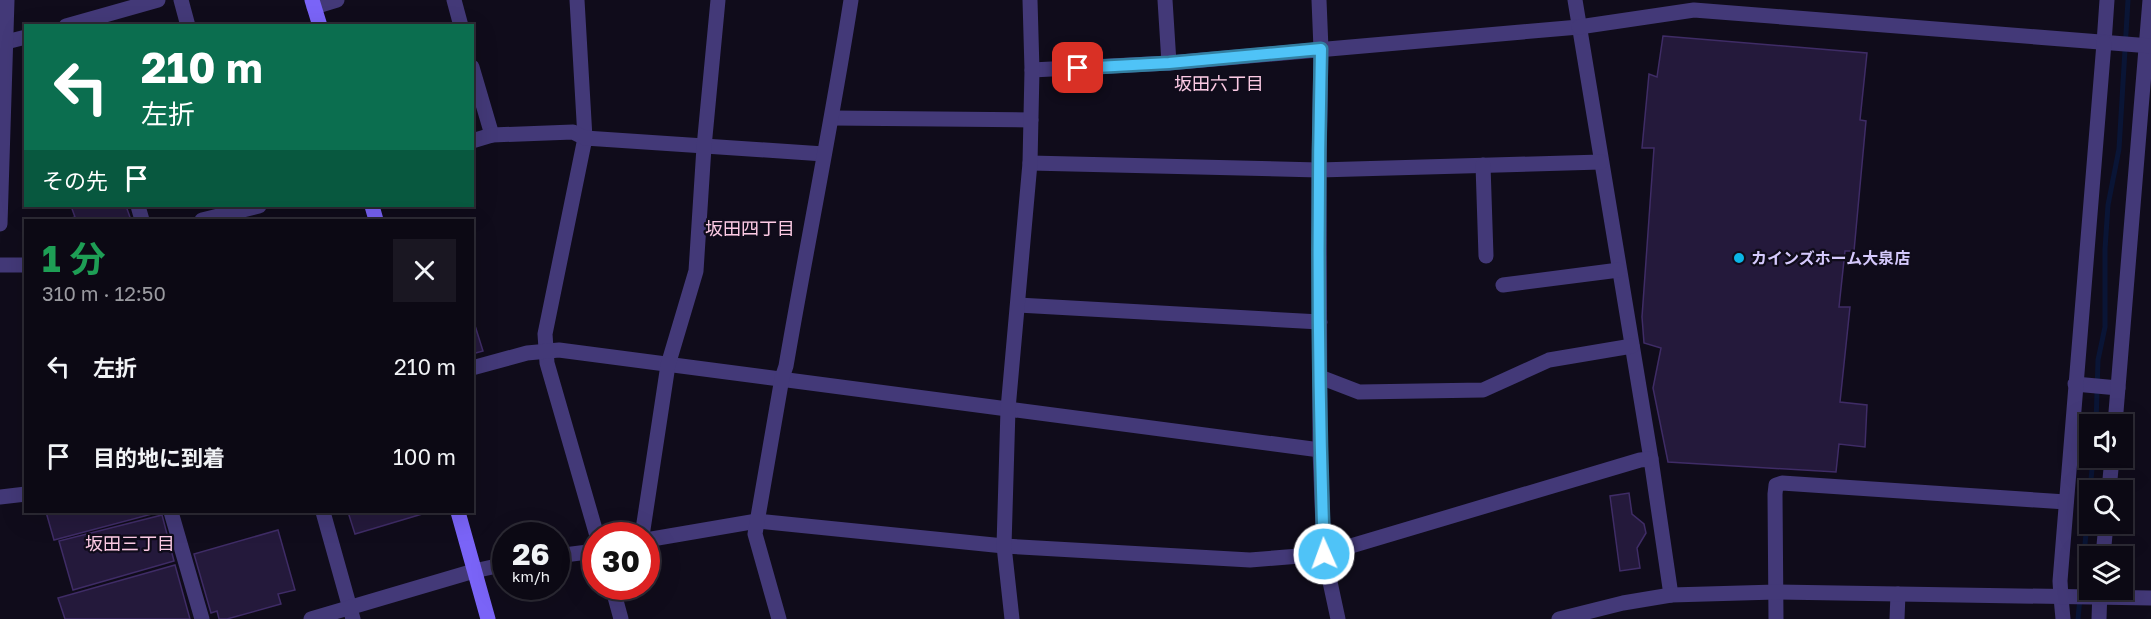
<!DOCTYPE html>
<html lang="ja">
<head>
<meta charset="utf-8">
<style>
  :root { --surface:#0c0914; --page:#1a1722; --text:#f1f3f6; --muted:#9a9aa0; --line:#2c2a34 }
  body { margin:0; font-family:"Golos Text","Noto Sans JP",sans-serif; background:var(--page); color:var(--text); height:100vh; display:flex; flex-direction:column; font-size:22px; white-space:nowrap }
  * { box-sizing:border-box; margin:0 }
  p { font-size:20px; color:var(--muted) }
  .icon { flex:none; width:33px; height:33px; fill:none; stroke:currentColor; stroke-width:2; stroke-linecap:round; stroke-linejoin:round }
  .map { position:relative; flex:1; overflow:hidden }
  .details { position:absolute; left:24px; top:219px; width:450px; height:294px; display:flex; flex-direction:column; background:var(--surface); border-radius:0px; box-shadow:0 6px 24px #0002,0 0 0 2px var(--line) }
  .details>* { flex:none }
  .top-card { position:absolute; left:24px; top:24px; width:450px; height:183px; border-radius:0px; box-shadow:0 6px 24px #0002,0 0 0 2px var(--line); background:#0b6e4f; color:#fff; overflow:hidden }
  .fabs { position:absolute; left:2079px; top:414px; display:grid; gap:12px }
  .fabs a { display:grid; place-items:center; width:54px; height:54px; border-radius:0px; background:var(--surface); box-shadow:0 6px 24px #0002,0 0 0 2px var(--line); font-size:30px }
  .speed { position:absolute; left:492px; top:522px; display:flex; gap:12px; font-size:30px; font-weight:700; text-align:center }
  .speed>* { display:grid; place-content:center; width:78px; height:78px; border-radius:50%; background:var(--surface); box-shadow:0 6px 24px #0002,0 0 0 2px var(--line); line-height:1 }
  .speed small { font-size:15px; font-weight:400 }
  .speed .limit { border:9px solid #d22; background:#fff; color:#111 }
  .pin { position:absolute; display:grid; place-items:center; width:51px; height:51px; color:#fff; margin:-26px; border-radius:12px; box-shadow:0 3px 9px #0006 }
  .me { position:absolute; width:66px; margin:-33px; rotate:358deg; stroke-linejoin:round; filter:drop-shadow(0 0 4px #0008) }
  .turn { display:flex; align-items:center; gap:21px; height:126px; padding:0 18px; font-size:27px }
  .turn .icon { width:78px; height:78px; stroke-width:2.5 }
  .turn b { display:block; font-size:42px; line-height:51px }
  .then { display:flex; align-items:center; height:57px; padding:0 18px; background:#0003; gap:12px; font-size:22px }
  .round { display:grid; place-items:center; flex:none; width:63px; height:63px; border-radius:0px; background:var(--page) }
  .summary { display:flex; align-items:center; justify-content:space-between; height:102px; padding:0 18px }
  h1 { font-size:36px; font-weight:700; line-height:45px; color:#1e9e55 }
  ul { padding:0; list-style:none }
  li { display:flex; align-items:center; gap:18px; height:90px; padding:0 18px }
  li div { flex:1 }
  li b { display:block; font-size:22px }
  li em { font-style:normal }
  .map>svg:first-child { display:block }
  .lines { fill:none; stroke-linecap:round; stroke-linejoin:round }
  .stream { stroke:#0a1536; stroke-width:5 }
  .building { fill:#24193b; stroke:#3f2c66; stroke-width:1.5 }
  .minor { stroke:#433978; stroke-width:15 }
  .tertiary { stroke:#433978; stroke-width:15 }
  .secondary { stroke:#7a64f7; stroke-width:15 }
  .route-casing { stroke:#337fa1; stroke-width:15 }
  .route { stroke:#4fc3f7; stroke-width:10 }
  .poi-dot { fill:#0bb5e6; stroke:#100c1b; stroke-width:2 }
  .labels { text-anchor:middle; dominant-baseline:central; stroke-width:4.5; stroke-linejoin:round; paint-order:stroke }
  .poi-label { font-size:16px; font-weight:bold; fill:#d5c9fc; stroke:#100c1b; text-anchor:start }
  .neighbourhood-label { font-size:18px; fill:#fccae4; stroke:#100c1b }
</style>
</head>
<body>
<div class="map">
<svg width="2151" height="619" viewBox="0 0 2151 619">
  <rect width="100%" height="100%" fill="#100c1b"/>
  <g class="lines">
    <g class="stream">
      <path d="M 2096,424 L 2098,360 L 2105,327 L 2105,249 L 2108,205 L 2119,149 L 2128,0"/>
      <path d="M 2090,490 L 2093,458"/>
      <path d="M 2078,619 L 2090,491"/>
    </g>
  </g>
  <g class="building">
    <path d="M 1663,36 L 1867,53 L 1860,120 L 1866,121 L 1854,251 L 1845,251 L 1839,307 L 1850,307 L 1840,402 L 1867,405 L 1865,447 L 1839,444 L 1836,472 L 1668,462 L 1653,388 L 1661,348 L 1644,343 L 1642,317 L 1654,148 L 1642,148 L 1649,74 L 1657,77 Z"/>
    <path d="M 71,206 L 126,206 L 131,220 L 64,220 L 75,217 Z"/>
    <path d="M 472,316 L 483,351 L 472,354 Z"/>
    <path d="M 1629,493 L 1632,514 L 1644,524 L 1646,533 L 1637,548 L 1640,568 L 1620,571 L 1610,496 Z"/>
    <path d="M 46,512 L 156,512 L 156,513 L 54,540 Z"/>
    <path d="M 348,512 L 429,512 L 355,534 Z"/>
    <path d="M 162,515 L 174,561 L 73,590 L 59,541 Z"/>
    <path d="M 278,530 L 295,590 L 278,594 L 281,604 L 227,619 L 219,619 L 217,611 L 211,613 L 194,554 Z"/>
    <path d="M 175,565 L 190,619 L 65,619 L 58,598 Z"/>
  </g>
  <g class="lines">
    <g class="minor">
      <path d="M 181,0 L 188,26"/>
      <path d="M 454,0 L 461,26"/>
      <path d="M 577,0 L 585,138 L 545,334 L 547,363 L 597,536"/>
      <path d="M 1165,0 L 1169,63"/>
      <path d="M 1319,0 L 1321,49 L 1319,170 L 1320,450 L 1324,554 L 1338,619"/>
      <path d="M 1575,0 L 1651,459 L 1671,595"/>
      <path d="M 314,7 L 337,0"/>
      <path d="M 66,26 L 158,0"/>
      <path d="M 6,42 L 26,37"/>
      <path d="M 2104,43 L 2107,0"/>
      <path d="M 472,67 L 492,135"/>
      <path d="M 1032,70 L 1169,63 L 1579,27"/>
      <path d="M 832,118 L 1031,120"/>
      <path d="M 472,141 L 492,135 L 573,132 L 585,138 L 824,154"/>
      <path d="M 1030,163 L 1319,170 L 1601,162"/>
      <path d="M 1483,165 L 1486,256"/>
      <path d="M 138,206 L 142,220"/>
      <path d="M 202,220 L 259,206"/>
      <path d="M 0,224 L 7,0"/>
      <path d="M 0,265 L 26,265"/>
      <path d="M 1503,285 L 1619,270"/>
      <path d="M 1018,305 L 1320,322"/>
      <path d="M 472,368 L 527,353 L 559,350 L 1320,450"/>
      <path d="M 1320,377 L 1359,392 L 1483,390 L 1549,360 L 1632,346"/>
      <path d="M 2075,384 L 2118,388"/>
      <path d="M 2115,424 L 2150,0"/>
      <path d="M 2109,490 L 2112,458"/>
      <path d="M 0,497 L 26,494"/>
      <path d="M 171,512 L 202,619"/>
      <path d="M 323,512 L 353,619"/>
      <path d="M 642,536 L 668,365 L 696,271 L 704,147 L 718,0"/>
      <path d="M 646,540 L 757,521 L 1004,546 L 1250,560 L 1324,554 L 1640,460 L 1651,459"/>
      <path d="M 556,556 L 596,551"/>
      <path d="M 2103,556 L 2106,524"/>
      <path d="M 612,586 L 621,619"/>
      <path d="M 2061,597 L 2063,619"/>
      <path d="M 311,619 L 474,571 L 506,564"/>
      <path d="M 779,619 L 755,534 L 782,378 L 786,366 C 807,244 832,122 851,0"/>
      <path d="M 1776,619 L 1775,494 L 1776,485 L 1782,483 L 2066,502"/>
      <path d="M 1897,619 L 1898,594"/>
      <path d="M 2099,619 L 2100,590"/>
    </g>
    <g class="tertiary">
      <path d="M 1579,27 L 1694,10 L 2151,46"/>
      <path d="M 2061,597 L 2060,581 L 2104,43"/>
      <path d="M 1012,619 L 1004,546 L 1008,409 L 1030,163 L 1032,70 L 1030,0"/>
      <path d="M 1559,619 L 1623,603 L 1671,595 L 1776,592 L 2151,598"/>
    </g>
    <g class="secondary">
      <path d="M 312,0 L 320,26"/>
      <path d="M 372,206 L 376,220"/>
      <path d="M 458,512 L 488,619"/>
    </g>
  </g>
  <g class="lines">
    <defs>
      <path id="route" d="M 1078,68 L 1169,63 L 1321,49 C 1317,217 1318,386 1324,554"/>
    </defs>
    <use href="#route" class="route-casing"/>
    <use href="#route" class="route"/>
  </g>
  <circle class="poi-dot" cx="1739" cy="258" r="6"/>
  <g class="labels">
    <g class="poi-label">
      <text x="1751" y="258">カインズホーム大泉店</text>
    </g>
    <g class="neighbourhood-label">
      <text x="1219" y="83">坂田六丁目</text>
      <text x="750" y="228">坂田四丁目</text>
      <text x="130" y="543">坂田三丁目</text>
    </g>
  </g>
</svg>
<div class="fabs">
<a><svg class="icon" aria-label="sound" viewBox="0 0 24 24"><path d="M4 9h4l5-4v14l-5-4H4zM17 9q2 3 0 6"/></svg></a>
<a><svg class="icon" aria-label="search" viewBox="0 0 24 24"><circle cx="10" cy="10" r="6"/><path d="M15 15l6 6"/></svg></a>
<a><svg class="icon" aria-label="layers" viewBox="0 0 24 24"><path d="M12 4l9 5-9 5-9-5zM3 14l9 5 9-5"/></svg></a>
</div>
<div class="speed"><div>26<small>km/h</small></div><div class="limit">30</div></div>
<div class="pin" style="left:1078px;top:68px;background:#d93025"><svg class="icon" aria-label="arrive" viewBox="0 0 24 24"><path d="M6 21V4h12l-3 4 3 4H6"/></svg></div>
<svg class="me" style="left:1324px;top:554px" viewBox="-20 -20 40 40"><circle r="17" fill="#4fc3f7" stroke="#fff" stroke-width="3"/><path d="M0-11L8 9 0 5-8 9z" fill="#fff"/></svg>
<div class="top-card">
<div class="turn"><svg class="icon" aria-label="left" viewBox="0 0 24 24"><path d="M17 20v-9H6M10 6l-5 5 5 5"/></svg><div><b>210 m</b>左折</div></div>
<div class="then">その先<svg class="icon" aria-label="arrive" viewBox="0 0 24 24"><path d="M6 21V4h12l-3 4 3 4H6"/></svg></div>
</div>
<section class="details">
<div class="summary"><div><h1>1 分</h1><p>310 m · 12:50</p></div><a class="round"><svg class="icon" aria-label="close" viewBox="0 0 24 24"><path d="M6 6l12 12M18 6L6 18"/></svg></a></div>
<ul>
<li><svg class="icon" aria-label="left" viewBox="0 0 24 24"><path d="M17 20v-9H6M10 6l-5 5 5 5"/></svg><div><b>左折</b></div><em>210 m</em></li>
<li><svg class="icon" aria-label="arrive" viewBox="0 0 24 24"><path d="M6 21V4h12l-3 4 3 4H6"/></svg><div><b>目的地に到着</b></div><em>100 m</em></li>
</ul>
</section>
</div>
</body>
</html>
